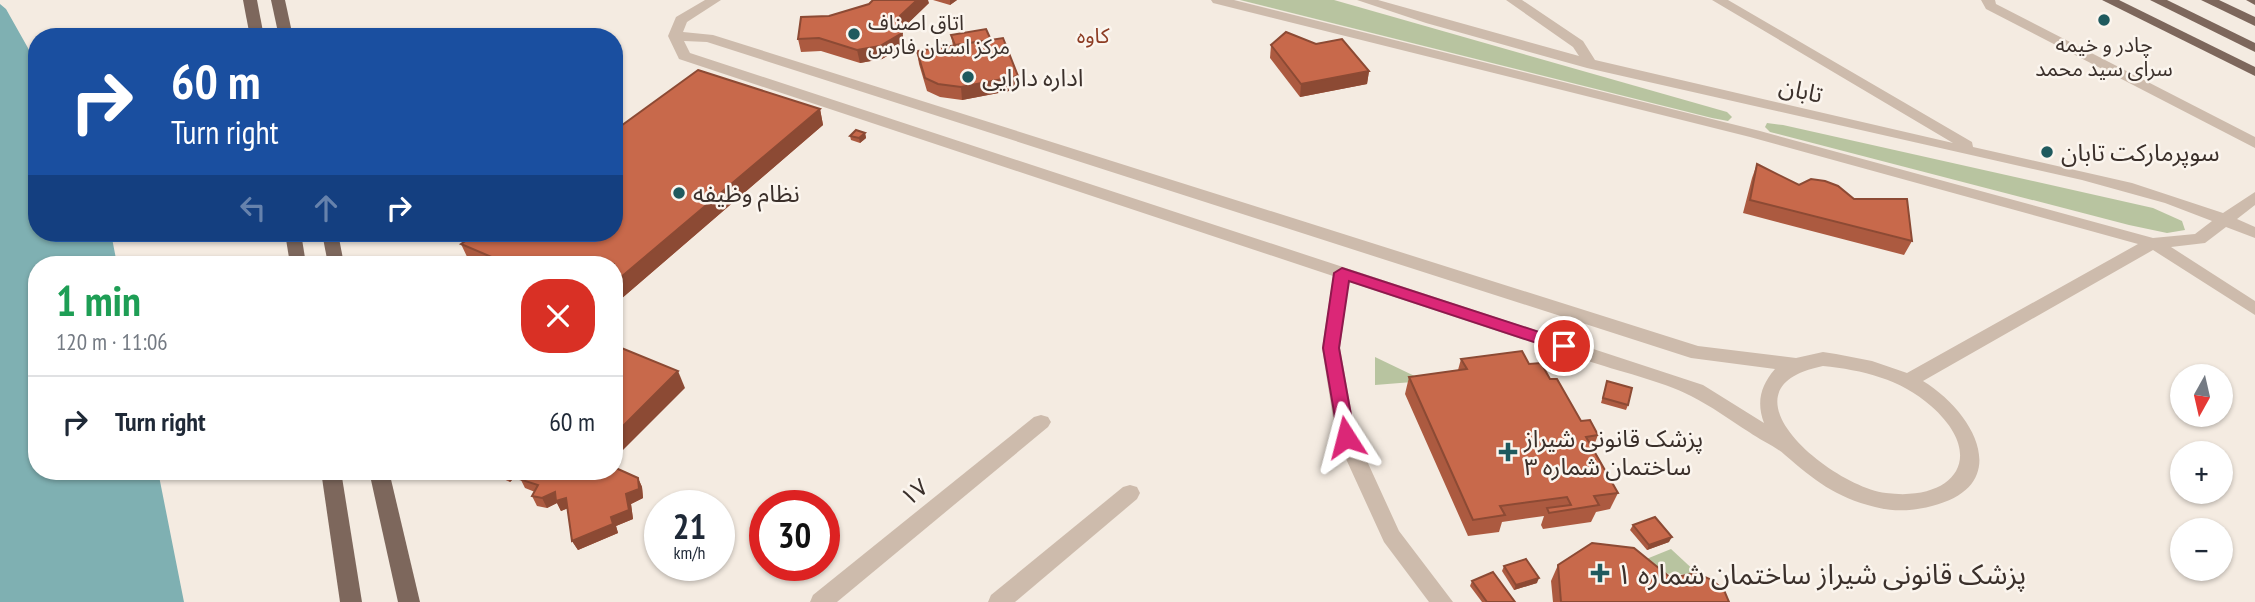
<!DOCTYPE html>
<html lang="en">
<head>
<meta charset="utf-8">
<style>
  :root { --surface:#fff; --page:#f6f6f7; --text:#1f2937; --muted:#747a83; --line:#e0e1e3 }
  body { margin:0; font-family:"PT Sans Narrow","Noto Sans Arabic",sans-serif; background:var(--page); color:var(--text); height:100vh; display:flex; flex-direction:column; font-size:26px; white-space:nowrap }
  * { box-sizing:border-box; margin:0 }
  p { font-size:23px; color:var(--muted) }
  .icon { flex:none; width:38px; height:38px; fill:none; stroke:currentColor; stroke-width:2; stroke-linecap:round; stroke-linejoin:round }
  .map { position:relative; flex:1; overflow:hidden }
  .side { position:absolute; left:28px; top:256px; width:595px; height:224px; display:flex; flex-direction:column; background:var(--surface); border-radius:28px; box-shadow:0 2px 5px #0004 }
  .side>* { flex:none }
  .guide { position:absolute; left:28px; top:28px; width:595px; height:214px; border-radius:28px; box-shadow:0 2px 5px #0004; background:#1a4fa0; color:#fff; overflow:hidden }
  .needle { width:46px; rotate:188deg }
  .buttons { position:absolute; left:2170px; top:364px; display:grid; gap:14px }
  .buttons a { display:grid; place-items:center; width:63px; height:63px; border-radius:50%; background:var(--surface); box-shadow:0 2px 5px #0004; font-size:35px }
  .speed { position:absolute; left:644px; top:490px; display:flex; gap:14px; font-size:35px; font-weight:700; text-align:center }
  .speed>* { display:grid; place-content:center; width:91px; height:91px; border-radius:50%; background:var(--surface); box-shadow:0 2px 5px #0004; line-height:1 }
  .speed small { font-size:18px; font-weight:400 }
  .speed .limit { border:10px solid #d22; background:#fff; color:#111 }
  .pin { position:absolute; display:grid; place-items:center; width:60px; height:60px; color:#fff; margin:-30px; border:4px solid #fff; border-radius:50%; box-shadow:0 2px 7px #0007 }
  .me { position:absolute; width:77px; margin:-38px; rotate:351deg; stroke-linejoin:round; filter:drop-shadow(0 0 5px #0008) }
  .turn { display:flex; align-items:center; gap:24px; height:147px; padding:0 28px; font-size:32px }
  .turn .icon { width:91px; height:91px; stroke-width:2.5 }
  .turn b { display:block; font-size:49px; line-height:60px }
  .lanes { display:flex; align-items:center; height:66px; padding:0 28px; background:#0003; justify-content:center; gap:35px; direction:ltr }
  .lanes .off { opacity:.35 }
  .round { display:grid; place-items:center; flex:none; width:74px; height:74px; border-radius:28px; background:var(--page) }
  .headline { display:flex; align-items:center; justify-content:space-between; height:119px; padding:0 28px }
  h1 { font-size:42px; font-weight:700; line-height:52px; color:#1e9e55 }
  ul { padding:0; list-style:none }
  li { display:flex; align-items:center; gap:21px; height:91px; padding:0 28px; border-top:2px solid var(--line) }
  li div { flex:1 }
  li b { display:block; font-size:26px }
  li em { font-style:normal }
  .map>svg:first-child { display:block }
  .green { fill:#b8c4a0 }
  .water { fill:#7fb0b2 }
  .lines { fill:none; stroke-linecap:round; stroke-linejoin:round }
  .minor { fill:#cdbbac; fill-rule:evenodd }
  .major { fill:#7d675c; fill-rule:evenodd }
  .wall { fill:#ac5a40 }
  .shaded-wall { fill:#8c4a34 }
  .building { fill:#c8694b; stroke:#8c4a34; stroke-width:2 }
  .route { fill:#db2777; stroke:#8e194d; stroke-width:2 }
  .poi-dot { fill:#1f5a5e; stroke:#fbf5ee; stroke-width:2.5 }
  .labels { text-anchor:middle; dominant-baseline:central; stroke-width:5; stroke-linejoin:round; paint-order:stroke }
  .far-poi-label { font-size:21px; fill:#3b302b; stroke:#fbf5ee; text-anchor:start }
  .far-neighbourhood-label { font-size:21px; fill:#8c3b22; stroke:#fbf5ee }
  .poi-label { font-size:24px; fill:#3b302b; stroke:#fbf5ee; text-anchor:start }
  .street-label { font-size:24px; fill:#3b302b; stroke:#fbf5ee }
  .near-poi-label { font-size:28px; fill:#3b302b; stroke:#fbf5ee; text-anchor:start }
</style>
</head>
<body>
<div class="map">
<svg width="2255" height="602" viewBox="0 0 2255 602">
  <rect width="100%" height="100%" fill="#f4ebe1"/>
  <g class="green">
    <path d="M 1240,0 L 1334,0 L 1727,112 L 1732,117 L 1728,121 L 1712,118 Z"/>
    <path d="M 1767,123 L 1783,125 L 2153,208 L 2182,221 L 2185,230 L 2167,233 L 2129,225 L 1770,132 L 1765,127 Z"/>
    <path d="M 1375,357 L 1425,381 L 1375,385 Z"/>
    <path d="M 1671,549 L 1699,575 L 1653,573 L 1639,562 Z"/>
  </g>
  <path class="water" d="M 0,4 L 6,9 L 37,64 L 37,233 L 111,233 L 117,264 L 37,264 L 37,471 L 158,471 L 184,602 L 0,602 Z"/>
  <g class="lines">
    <g class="minor">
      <path d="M 705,0 L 721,0 L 687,22 L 683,32 L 713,35 L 1698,346 L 1796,358 L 1823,352 L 1836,354 L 1872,361 L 1907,373 L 2138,244 L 1750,137 L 1213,3 L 1211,0 L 1234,0 L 1760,131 L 2153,238 L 2195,234 L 2212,221 L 2165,203 L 2082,180 L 1587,68 L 1426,23 L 1357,0 L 1378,0 L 1579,56 L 1573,47 L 1506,0 L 1522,0 L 1583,41 L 1595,60 L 1953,143 L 1712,0 L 1728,0 L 1972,142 L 1973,147 L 2132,183 L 2223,213 L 2255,192 L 2255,205 L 2237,219 L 2255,227 L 2255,238 L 2226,227 L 2205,243 L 2171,247 L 2255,301 L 2255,315 L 2153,250 L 1923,381 C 1974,412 2015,485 1932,506 C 1913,511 1894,512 1875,507 C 1835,497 1814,480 1785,455 C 1775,446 1760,440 1749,432 C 1730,420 1711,406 1691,396 C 1662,381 1617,371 1585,360 C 1507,334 1428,308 1349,282 L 1340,348 L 1356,437 L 1399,531 L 1453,602 L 1429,602 L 1384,542 L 1336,437 L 1322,348 L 1333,276 L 679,59 L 668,36 L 676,17 ZM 684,41 L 707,42 L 1691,358 L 1775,369 C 1761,385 1756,402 1764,423 L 1703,385 L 690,53 ZM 1823,366 C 1862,370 1901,379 1931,406 C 1988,456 1955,502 1886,493 C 1829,485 1713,388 1823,366 Z"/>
      <path d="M 1981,0 L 1995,0 L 1996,4 L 2255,137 L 2255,148 L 1986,9 Z"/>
      <path d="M 1041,415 L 1048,417 L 1051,422 L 1048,427 L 837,602 L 810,602 L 813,595 L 1034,417 Z"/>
      <path d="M 1130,485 L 1137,487 L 1140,493 L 1137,499 L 1015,602 L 988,602 L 991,595 L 1123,487 Z"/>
    </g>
    <g class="major">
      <path d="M 243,0 L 257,0 L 264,37 L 250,37 Z"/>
      <path d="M 271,0 L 285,0 L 293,37 L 279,37 Z"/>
      <path d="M 2102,0 L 2119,0 L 2255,67 L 2255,76 Z"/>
      <path d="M 2150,0 L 2167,0 L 2255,43 L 2255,52 Z"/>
      <path d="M 2201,0 L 2219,0 L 2255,17 L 2255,26 Z"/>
      <path d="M 2246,0 L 2255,0 L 2255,5 Z"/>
      <path d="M 285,233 L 301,233 L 306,264 L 290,264 Z"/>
      <path d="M 322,233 L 338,233 L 344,264 L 328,264 Z"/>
      <path d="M 321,471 L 341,471 L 362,602 L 340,602 Z"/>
      <path d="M 369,471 L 389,471 L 420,602 L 398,602 Z"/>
    </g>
  </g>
  <g class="wall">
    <path d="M 933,0 L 957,0 L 950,5 Z"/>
    <path d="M 929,3 L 902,29 L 904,46 L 882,59 L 860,63 L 821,51 L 801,52 L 798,39 L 829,16 Z"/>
    <path d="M 951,35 L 991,40 L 1019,89 L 962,100 L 940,97 L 927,91 L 919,64 L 917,51 L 953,46 Z"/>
    <path d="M 1271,45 L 1369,71 L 1367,84 L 1300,97 L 1270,58 Z"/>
    <path d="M 820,109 L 823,125 L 614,305 L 614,264 L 476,264 L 469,261 L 461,244 Z"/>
    <path d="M 865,133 L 866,138 L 860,143 L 851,140 L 850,136 Z"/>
    <path d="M 1757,164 L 1799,185 L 1854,199 L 1912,241 L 1904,255 L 1743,213 L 1752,178 Z"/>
    <path d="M 1461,359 L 1529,364 L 1550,379 L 1581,421 L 1598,435 L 1593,448 L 1618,493 L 1610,509 L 1596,512 L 1591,522 L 1543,529 L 1541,525 L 1544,516 L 1502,522 L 1499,532 L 1468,536 L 1405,394 L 1409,377 L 1458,370 Z"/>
    <path d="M 1607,381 L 1628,405 L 1626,410 L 1601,403 Z"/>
    <path d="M 494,471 L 614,471 L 638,478 L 642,487 L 643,498 L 631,504 L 633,519 L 616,526 L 618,533 L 578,550 L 572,541 L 568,508 L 561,511 L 557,503 L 547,508 L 537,506 L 532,496 L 535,492 L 525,488 L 520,478 L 516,476 L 510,482 L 497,476 Z"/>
    <path d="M 1633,525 L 1669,542 L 1647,550 L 1630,530 Z"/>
    <path d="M 1558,565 L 1671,578 L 1729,602 L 1553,602 L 1551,581 Z"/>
    <path d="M 1504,566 L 1537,583 L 1514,590 L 1502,571 Z"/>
    <path d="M 1472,581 L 1515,602 L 1482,602 L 1470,586 Z"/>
  </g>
  <g class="shaded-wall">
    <path d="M 917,0 L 928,0 L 929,3 L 902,29 L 904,46 L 882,59 L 860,63 L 857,50 L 900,16 Z"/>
    <path d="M 950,0 L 957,0 L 950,5 Z"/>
    <path d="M 1369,71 L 1367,84 L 1300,97 L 1301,84 Z"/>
    <path d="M 1018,76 L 1019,89 L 962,100 L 961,87 Z"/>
    <path d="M 820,109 L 823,125 L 614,305 L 614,283 Z"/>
    <path d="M 865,133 L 866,138 L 860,143 L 859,138 Z"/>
    <path d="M 678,371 L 685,388 L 614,459 L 614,435 Z"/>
    <path d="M 507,471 L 513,471 L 516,476 L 510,482 L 505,472 Z"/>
    <path d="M 638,478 L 642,487 L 643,498 L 631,504 L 633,519 L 616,526 L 618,533 L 578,550 L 572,541 L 626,494 Z"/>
    <path d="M 555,492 L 566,498 L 571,507 L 561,511 L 557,503 L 547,508 L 542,498 Z"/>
    <path d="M 1672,537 L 1669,542 L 1647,550 L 1649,545 Z"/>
    <path d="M 1539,578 L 1537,583 L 1514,590 L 1516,585 Z"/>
  </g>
  <g class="building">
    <path d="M 873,0 L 917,0 L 900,16 L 902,33 L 880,46 L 857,50 L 819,38 L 798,39 L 801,17 L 829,16 L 869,4 Z"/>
    <path d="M 986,29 L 991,40 L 955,45 L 951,35 Z"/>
    <path d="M 1286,32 L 1316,44 L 1342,39 L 1369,71 L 1301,84 L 1271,45 Z"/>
    <path d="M 1003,38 L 1018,76 L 961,87 L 938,84 L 925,78 L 917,51 Z"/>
    <path d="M 698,70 L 820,109 L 614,283 L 614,264 L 508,264 L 461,244 L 477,233 L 614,233 L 614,131 Z"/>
    <path d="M 856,130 L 865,133 L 859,138 L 850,136 Z"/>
    <path d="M 1757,164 L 1799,185 L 1811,179 L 1825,181 L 1838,186 L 1854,199 L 1907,199 L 1912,241 L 1750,200 Z"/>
    <path d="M 614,345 L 678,371 L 614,435 Z"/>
    <path d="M 1522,351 L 1529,364 L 1541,363 L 1550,379 L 1557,379 L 1581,421 L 1590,420 L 1598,435 L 1586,437 L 1618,493 L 1594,496 L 1599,505 L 1549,513 L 1547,508 L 1571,505 L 1567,497 L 1500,506 L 1505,515 L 1473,520 L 1409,377 L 1467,369 L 1461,359 Z"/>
    <path d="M 1607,381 L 1632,388 L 1628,405 L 1603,398 Z"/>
    <path d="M 614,468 L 618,469 L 638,478 L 639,489 L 626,494 L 629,510 L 611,517 L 613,524 L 572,541 L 566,498 L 556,501 L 555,492 L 542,498 L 532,496 L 538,485 L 519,479 L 522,472 L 520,471 L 614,471 Z"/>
    <path d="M 1655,517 L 1672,537 L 1649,545 L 1633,525 Z"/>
    <path d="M 1592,543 L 1634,548 L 1671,578 L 1696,573 L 1712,580 L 1724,590 L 1729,602 L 1561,602 L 1558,565 Z"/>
    <path d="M 1526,559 L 1539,578 L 1516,585 L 1504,566 Z"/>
    <path d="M 1493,572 L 1515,602 L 1487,602 L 1472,581 Z"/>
  </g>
  <path class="route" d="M 1342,268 L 1570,342 L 1573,346 L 1564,352 L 1349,281 L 1339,348 L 1355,437 L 1352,441 L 1339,441 L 1323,348 L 1334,273 Z"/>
  <g class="poi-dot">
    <circle cx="2104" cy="20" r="7"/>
    <circle cx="854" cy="34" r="7"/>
    <circle cx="968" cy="77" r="7"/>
    <circle cx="2047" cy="152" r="7"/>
    <circle cx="679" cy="193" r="7"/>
    <path d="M1504.5 441.5h7v7h7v7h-7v7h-7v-7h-7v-7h7z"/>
    <path d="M1596.5 562.5h7v7h7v7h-7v7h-7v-7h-7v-7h7z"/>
  </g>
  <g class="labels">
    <g class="far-poi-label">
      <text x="868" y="22">اتاق اصناف<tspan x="868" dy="24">مرکز استان فارس</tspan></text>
      <text x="2104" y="44" text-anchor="middle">چادر و خیمه<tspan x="2104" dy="24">سرای سید محمد</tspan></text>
    </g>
    <g class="far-neighbourhood-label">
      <text x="1093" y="35">کاوه</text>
    </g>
    <g class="poi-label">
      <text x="982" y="77">اداره دارایی</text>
      <text x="2061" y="152">سوپرمارکت تابان</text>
      <text x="693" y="193">نظام وظیفه</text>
      <text x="1524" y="438">پزشک قانونی شیراز<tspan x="1524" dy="28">ساختمان شماره ٣</tspan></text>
    </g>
    <g class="street-label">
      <text transform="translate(1801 90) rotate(13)">تابان</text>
      <text transform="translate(914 492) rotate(-39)">۱۷</text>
    </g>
    <g class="near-poi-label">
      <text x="1616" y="573">پزشک قانونی شیراز ساختمان شماره ۱</text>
    </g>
  </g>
</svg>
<div class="buttons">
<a><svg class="needle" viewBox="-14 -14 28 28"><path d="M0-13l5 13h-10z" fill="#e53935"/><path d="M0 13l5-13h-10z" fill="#747a83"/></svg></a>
<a>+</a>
<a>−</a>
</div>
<div class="speed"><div>21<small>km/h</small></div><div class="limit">30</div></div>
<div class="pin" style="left:1564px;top:346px;background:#d93025"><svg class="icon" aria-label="arrive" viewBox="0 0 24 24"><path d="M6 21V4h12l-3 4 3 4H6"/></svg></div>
<svg class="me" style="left:1346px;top:437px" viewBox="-20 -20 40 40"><path d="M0-17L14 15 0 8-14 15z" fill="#db2777" stroke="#fff" stroke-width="4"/></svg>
<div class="guide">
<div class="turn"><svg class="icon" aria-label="right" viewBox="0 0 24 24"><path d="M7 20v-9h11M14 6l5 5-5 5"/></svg><div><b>60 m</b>Turn right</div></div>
<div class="lanes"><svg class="icon off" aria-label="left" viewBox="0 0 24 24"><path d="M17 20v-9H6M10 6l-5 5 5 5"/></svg><svg class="icon off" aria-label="ahead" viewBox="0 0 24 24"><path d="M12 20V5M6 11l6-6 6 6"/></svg><svg class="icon" aria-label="right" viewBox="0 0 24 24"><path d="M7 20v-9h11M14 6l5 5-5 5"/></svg></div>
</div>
<section class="side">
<div class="headline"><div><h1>1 min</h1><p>120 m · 11:06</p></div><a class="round" style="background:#d93025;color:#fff"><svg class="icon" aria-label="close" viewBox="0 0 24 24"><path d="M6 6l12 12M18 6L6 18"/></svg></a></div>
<ul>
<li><svg class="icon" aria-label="right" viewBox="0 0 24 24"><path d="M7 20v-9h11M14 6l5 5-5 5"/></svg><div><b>Turn right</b></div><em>60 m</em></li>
</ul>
</section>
</div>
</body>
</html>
